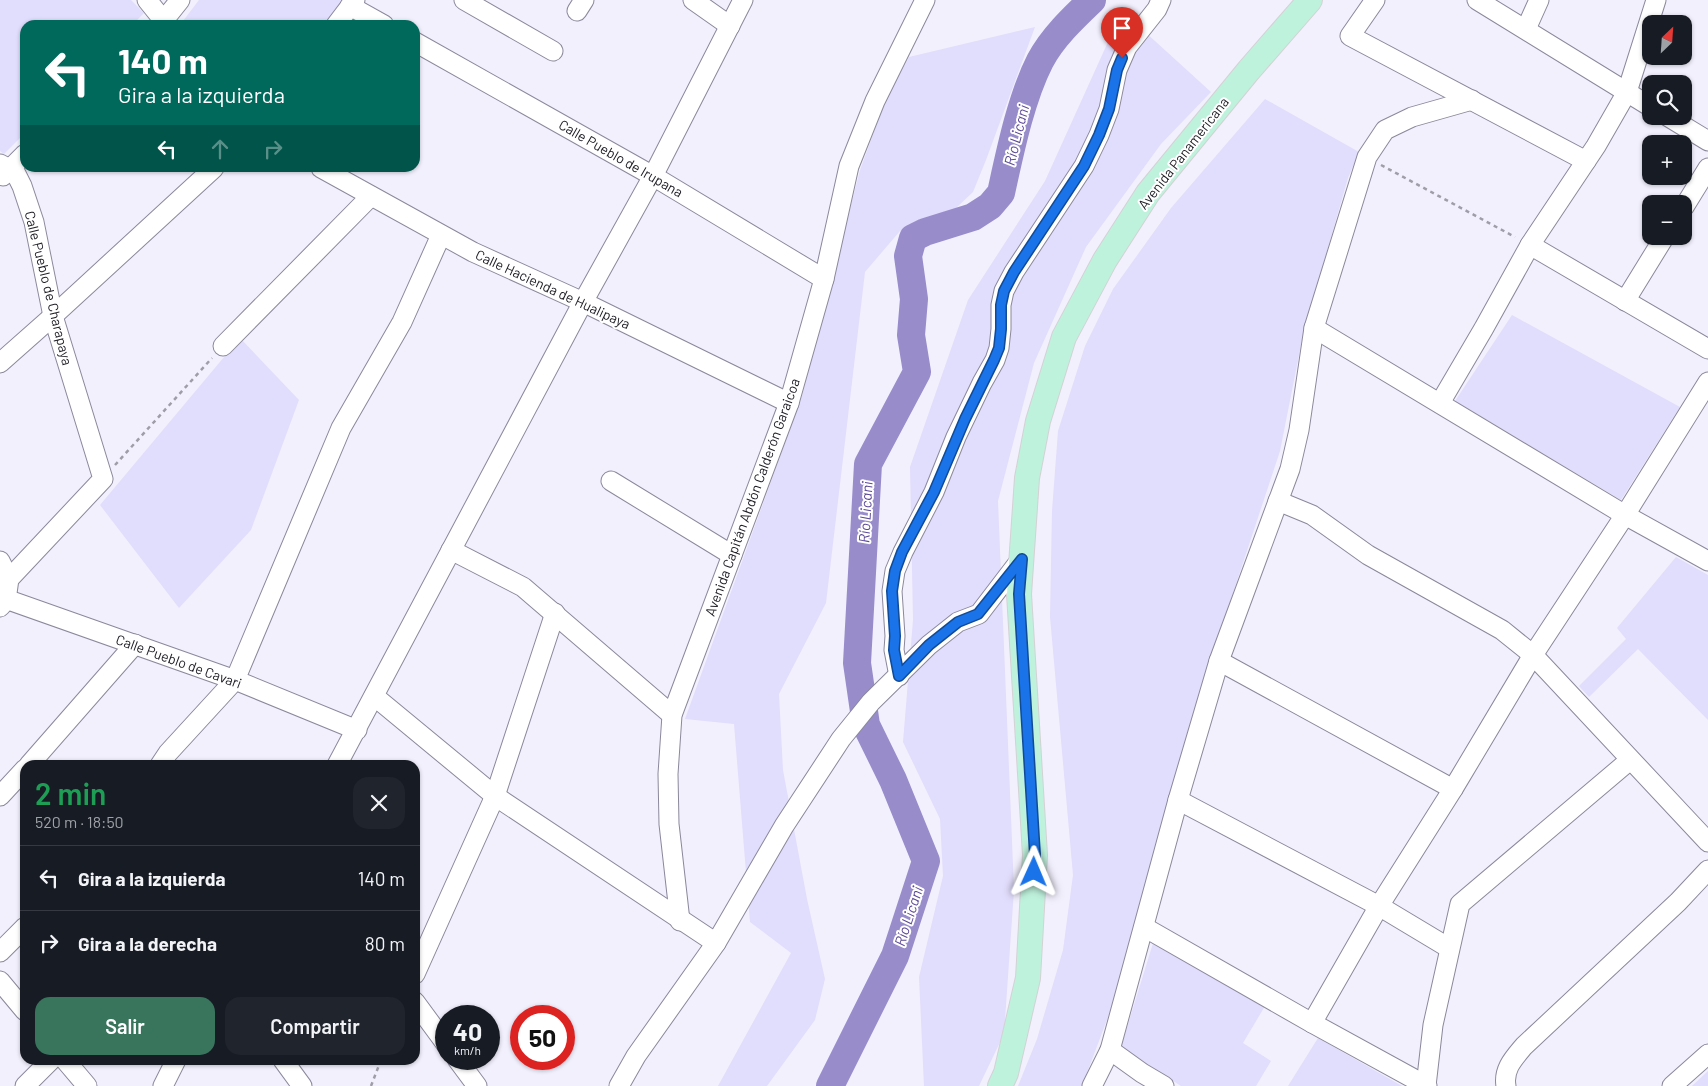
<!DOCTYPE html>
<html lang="es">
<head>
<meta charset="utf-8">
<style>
  :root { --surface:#171b24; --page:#20242c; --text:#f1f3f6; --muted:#9ea1a6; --line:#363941; --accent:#39745d }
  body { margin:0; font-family:Barlow,sans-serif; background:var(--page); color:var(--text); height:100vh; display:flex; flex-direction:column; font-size:19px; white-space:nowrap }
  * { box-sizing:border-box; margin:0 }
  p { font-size:16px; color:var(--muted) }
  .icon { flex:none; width:28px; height:28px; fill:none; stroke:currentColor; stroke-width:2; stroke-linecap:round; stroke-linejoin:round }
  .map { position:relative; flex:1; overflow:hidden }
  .drawer { position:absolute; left:20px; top:760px; width:400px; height:305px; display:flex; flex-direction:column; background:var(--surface); border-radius:15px; box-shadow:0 1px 4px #0004 }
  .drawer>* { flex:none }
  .banner { position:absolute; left:20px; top:20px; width:400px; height:152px; border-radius:15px; box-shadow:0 1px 4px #0004; background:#00695c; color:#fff; overflow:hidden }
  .needle { width:32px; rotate:25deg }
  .fabs { position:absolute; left:1642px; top:15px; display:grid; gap:10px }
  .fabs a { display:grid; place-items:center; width:50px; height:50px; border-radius:10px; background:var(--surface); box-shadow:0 1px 4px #0004; font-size:25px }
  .speed { position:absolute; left:435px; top:1005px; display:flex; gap:10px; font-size:25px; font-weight:700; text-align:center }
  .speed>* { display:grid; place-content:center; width:65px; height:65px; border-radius:50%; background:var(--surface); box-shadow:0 1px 4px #0004; line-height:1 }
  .speed small { font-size:12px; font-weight:400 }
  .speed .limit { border:8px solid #d22; background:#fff; color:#111 }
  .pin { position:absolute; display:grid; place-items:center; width:42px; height:42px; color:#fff; margin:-51px -21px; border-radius:50% 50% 50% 0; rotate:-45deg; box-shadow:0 0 5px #0007 }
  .pin .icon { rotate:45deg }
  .me { position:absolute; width:55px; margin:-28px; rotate:1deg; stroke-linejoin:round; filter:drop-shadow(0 0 4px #0008) }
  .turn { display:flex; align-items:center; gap:18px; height:105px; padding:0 15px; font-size:22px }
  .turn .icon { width:65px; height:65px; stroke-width:2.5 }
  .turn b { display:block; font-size:35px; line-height:42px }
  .lanes { display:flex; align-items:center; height:48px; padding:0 15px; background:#0003; justify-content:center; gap:25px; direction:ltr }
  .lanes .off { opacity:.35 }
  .round { display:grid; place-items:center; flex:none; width:52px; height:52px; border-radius:15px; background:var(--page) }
  .overview { display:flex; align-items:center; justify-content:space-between; height:85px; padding:0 15px }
  h1 { font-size:30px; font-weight:600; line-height:38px; color:#1e9e55 }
  .action { display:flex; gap:10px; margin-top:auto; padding:10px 15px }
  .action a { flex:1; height:58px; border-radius:15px; background:var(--accent); color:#fff; font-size:20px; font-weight:600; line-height:58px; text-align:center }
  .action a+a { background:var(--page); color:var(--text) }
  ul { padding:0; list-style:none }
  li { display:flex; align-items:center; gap:15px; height:65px; padding:0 15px; border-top:1px solid var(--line) }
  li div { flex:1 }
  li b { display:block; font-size:19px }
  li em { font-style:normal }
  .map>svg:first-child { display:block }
  .green { fill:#e1ddfc }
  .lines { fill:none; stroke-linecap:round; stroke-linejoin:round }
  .river { stroke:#988ccb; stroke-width:28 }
  .minor-casing { stroke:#8b889b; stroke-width:21 }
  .major-casing { stroke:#d3d2d4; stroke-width:26 }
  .path { stroke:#9f9ea8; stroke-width:2.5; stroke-dasharray:4 4; stroke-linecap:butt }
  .minor { stroke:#fff; stroke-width:19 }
  .major { stroke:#bef2dd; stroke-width:24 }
  .route-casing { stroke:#114b97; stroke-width:12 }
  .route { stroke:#1a73e8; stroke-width:9 }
  .labels { text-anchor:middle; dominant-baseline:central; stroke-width:4; stroke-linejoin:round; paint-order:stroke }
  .street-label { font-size:14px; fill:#212027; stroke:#fff }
  .water-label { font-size:15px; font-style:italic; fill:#5b4896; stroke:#fff }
</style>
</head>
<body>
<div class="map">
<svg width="1708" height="1086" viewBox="0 0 1708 1086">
  <rect width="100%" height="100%" fill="#f2f0fd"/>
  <g class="green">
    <path d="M 0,0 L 131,0 L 144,13 L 132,25 L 25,25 L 25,133 L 4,154 L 0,151 Z"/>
    <path d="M 199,0 L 344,0 L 324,25 L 187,25 L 183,21 Z"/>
    <path d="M 1122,11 L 1211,92 L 1161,144 L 1086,247 L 1034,363 L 998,501 L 1014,890 L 1004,1034 L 979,1086 L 924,1086 L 919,977 L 943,876 L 940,819 L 903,742 L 913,620 L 910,467 L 968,300 L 1045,181 Z"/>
    <path d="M 1035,27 L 986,160 L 973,192 L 954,210 L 900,231 L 865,272 L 826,603 L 779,694 L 783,770 L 807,899 L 825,979 L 815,1020 L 767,1086 L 718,1086 L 791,953 L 750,922 L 734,724 L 685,719 L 802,396 L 860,170 L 885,102 L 909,57 Z"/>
    <path d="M 1265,99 L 1359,152 L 1348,178 L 1303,335 L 1280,451 L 1191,720 L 1125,972 L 1082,1086 L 1018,1086 L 1037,1039 L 1063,950 L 1073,875 L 1050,617 L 1052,511 L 1058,431 L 1085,346 L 1113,289 L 1171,208 Z"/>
    <path d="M 1512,315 L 1680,407 L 1621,500 L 1455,401 Z"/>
    <path d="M 240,338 L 299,400 L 251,530 L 179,608 L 100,505 Z"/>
    <path d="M 1676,557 L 1708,575 L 1708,720 L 1638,649 L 1589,697 L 1579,686 L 1626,639 L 1617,628 Z"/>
    <path d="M 1154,940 L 1265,1006 L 1243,1043 L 1271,1061 L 1256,1086 L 1181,1086 L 1121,1047 Z"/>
    <path d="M 1318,1038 L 1402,1086 L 1288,1086 Z"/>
    <path d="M 1708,1071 L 1708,1086 L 1692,1086 Z"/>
  </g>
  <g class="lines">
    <path class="river" d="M 830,1086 L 895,956 L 926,861 L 893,780 L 866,725 L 857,663 L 868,464 L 917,372 L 911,335 L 914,299 L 908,256 L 913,238 L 925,232 L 973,217 L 990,206 L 1001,193 C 1010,152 1021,98 1040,61 C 1052,38 1073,18 1092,0"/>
    <defs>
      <g id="minor">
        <path d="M 147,0 L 164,21"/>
        <path d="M 464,0 L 553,51"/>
        <path d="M 693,0 L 730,26"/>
        <path d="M 1375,0 L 1350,36 L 1586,161"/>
        <path d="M 1477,0 L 1651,107"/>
        <path d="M 350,6 L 384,25"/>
        <path d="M 577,11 L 584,0"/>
        <path d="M 160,25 L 180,0"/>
        <path d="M 336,25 L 355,0"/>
        <path d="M 1526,29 L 1539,0"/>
        <path d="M 415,42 L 653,176 L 824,279"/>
        <path d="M 1667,116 L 1708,141"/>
        <path d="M 0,164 L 15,172 L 22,186 L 34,222 L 53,316 L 103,479 L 9,579 L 6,600 L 0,607"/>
        <path d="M 321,168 L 473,252 L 583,302 L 789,403"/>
        <path d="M 3,176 L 25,154"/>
        <path d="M 1684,207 L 1708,168"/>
        <path d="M 1530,245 L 1708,349"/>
        <path d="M 1625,301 L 1665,236"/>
        <path d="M 1314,328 L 1625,515 L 1708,561"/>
        <path d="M 223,346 L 371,196"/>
        <path d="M 0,363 L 53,316 L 214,168"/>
        <path d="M 1440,403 L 1484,328 L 1530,245 L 1596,146 L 1627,92 L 1656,0"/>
        <path d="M 611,481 L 732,555"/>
        <path d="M 1278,501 L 1312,515 L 1368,555 L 1502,630 L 1533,655 L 1708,842"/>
        <path d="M 451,550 L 523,587 L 672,715"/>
        <path d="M 0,561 L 9,579"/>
        <path d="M 0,597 L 235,680 L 357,730"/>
        <path d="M 1219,661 L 1453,789"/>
        <path d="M 899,676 L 894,650 L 895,636 L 892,591 L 895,571 L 903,552 L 934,492 L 956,437 L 982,383 L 995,360 L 999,348 L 1001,329 L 1001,305 L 1004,291 L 1014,272 L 1084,166 L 1099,135 L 1109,109 L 1117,70 L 1127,47 L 1157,9 L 1161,0"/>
        <path d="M 374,696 L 495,796 L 716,943"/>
        <path d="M 29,765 L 135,644"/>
        <path d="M 160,765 L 168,753 L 235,680 L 341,428 L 402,322 L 441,235"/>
        <path d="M 337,765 L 583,302 L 653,176 L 743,0"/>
        <path d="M 0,796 L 25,769"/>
        <path d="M 1178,800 L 1379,906 L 1449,948"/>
        <path d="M 680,921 L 669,824 L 668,774 L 672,715 L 789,403 L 824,279 L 849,166 L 875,101 L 925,0"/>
        <path d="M 1144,927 L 1312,1023 L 1427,1086"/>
        <path d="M 0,952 L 25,927"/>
        <path d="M 415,974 L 495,796 L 555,613"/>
        <path d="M 0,981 L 25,1011"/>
        <path d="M 415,1002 L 446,1044"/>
        <path d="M 1312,1023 L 1379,906 L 1453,789 L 1533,655 L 1625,515 L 1708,382"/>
        <path d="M 1110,1050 L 1142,1073 L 1164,1086"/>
        <path d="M 457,1059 L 477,1086"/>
        <path d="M 65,1060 L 87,1086"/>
        <path d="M 283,1060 L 302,1086"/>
        <path d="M 25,1086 L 51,1060"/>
        <path d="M 163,1086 L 176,1060"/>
        <path d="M 619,1086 L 636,1056 L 716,943 L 784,826 L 841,739 L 871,702 L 929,645 L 958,622 L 979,614 L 1021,559"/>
        <path d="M 1092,1086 L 1110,1050 L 1178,800 L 1219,661 L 1290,469 L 1299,430 L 1314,328 L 1367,157 L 1385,130 L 1412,117 L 1472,100"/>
        <path d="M 1426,1086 L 1433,1025 L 1460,904 L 1630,760"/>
        <path d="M 1506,1086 C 1503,1069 1514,1058 1524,1046 L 1678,902 L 1708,870"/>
        <path d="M 1672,1086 L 1708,1054"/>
      </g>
      <path id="major" d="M 1000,1086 L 1006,1073 L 1028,978 L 1035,855 L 1019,594 L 1027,478 L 1038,421 L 1064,337 L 1105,260 L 1148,193 L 1249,70 L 1310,0"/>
    </defs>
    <use href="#minor" class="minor-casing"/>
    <use href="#major" class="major-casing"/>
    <g class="path">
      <path d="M 1381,165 L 1515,237"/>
      <path d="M 115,465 L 212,358"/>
      <path d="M 371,1086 L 381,1060"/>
    </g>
    <use href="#minor" class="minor"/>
    <use href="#major" class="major"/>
  </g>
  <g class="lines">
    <defs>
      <path id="route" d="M 1034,872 L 1035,855 L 1019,594 L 1022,559 L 978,614 L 958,622 L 929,645 L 899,676 L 894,650 L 895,636 L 892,591 L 895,571 L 902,552 L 934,492 L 965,419 L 994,360 L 999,348 L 1001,329 L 1001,305 L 1004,291 L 1014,272 L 1084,166 L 1099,135 L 1109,109 L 1117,70 L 1122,58"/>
    </defs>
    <use href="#route" class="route-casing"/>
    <use href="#route" class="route"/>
  </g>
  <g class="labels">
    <g class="street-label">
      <text transform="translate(1183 153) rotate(-52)">Avenida Panamericana</text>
      <text transform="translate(621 158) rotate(30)">Calle Pueblo de Irupana</text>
      <text transform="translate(49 288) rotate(76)">Calle Pueblo de Charapaya</text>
      <text transform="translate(553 289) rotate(25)">Calle Hacienda de Hualipaya</text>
      <text transform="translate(752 497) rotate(-70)">Avenida Capitán Abdón Calderón Garaicoa</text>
      <text transform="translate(179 661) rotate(20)">Calle Pueblo de Cavari</text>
    </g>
    <g class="water-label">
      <text transform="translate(1016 135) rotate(-76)">Río Licani</text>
      <text transform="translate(865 512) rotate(-87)">Río Licani</text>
      <text transform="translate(908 916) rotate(-72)">Río Licani</text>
    </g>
  </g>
</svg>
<div class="fabs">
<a><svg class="needle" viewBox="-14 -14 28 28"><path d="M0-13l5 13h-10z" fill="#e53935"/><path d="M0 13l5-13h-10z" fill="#9ea1a6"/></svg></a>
<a><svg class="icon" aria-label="search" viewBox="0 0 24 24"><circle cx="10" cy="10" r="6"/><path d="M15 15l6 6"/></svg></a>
<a>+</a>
<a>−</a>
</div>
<div class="speed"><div>40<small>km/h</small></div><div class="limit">50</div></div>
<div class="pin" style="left:1122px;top:58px;background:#d93025"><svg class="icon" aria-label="arrive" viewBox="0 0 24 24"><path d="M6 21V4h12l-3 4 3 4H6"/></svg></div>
<svg class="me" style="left:1034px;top:872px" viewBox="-20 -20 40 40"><path d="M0-17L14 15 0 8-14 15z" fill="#1a73e8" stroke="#fff" stroke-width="4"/></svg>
<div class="banner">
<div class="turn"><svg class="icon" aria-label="left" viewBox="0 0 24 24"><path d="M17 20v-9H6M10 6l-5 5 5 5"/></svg><div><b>140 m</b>Gira a la izquierda</div></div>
<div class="lanes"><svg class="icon" aria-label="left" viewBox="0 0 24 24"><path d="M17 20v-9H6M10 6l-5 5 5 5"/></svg><svg class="icon off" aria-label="ahead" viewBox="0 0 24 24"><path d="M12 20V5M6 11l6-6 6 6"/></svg><svg class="icon off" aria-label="right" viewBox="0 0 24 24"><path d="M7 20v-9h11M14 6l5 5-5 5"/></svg></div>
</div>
<section class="drawer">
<div class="overview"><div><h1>2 min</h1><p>520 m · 18:50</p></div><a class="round"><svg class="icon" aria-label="close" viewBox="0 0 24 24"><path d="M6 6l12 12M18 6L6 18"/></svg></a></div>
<ul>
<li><svg class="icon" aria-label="left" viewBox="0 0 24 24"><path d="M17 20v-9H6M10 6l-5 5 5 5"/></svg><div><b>Gira a la izquierda</b></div><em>140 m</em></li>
<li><svg class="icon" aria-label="right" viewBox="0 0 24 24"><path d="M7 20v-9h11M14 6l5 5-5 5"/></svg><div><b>Gira a la derecha</b></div><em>80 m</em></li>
</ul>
<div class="action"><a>Salir</a><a>Compartir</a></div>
</section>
</div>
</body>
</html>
